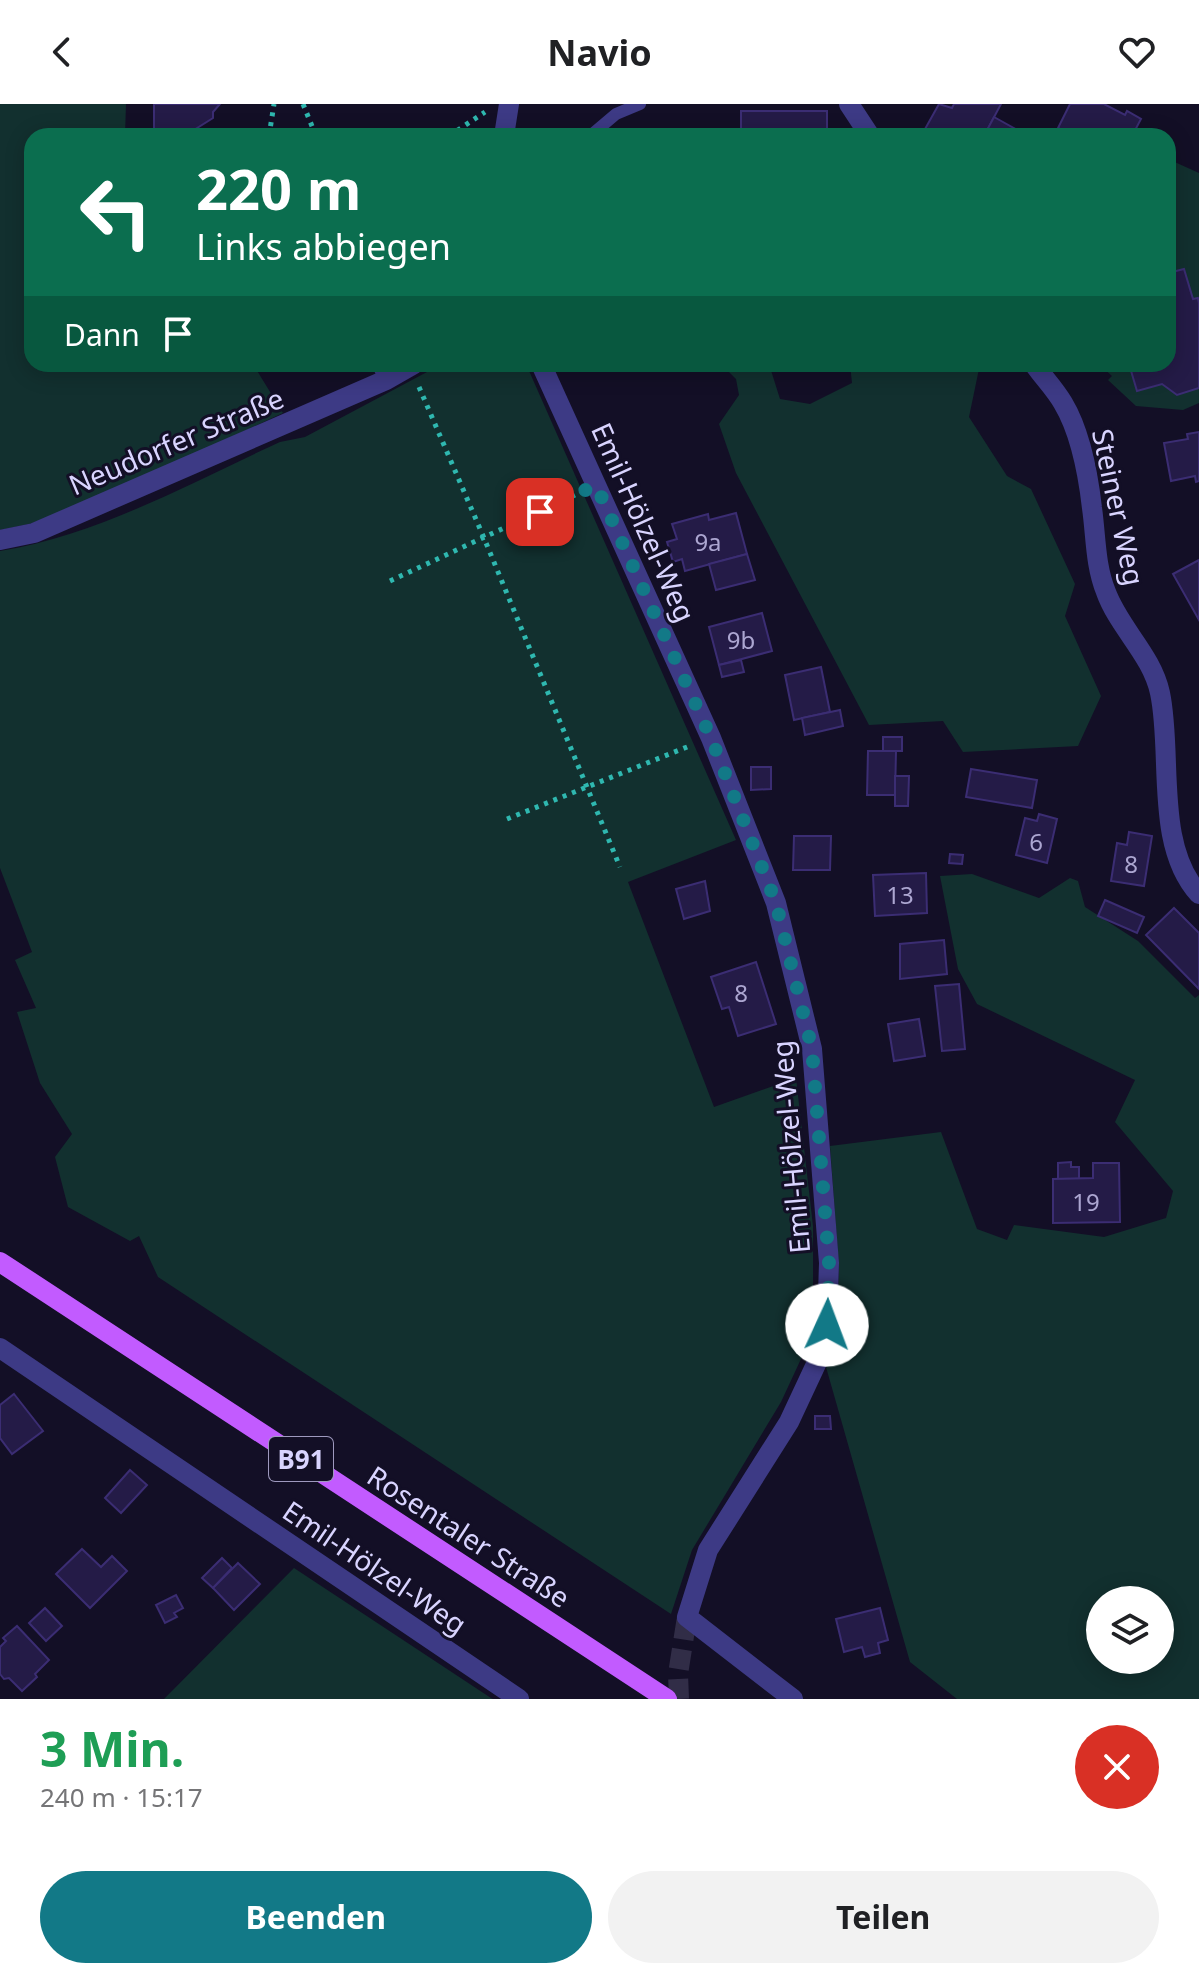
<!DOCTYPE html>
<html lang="de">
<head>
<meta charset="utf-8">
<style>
  :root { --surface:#fff; --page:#f2f2f2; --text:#202124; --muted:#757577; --accent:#127987 }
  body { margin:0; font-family:"Noto Sans",sans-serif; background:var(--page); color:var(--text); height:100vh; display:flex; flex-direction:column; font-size:30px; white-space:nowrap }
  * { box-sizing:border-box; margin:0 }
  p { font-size:26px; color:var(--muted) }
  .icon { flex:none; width:44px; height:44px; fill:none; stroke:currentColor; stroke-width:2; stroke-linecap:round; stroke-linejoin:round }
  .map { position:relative; height:1595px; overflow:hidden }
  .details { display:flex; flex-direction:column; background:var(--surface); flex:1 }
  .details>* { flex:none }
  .top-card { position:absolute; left:24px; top:24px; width:1152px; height:244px; border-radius:24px; box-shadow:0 4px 20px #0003; background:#0b6e4f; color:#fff; overflow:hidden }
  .buttons { position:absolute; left:1086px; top:1482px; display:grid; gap:16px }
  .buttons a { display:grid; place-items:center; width:88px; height:88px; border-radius:50%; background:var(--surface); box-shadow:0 4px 20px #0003; font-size:40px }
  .pin { position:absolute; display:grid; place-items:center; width:68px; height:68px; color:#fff; margin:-34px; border-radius:16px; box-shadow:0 4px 12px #0006 }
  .me { position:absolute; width:88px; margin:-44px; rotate:2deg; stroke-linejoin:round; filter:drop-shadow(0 0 6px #0008) }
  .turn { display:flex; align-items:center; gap:28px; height:168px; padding:0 40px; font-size:36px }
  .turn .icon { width:104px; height:104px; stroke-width:2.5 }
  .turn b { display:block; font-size:56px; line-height:68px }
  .then { display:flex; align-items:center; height:76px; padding:0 40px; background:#0003; gap:16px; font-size:30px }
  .round { display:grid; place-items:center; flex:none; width:84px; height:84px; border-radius:42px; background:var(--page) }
  .head { display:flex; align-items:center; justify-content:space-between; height:136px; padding:0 40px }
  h1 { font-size:48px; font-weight:700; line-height:60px; color:#1e9e55 }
  .action { display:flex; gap:16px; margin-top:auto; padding:16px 40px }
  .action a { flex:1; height:92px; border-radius:48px; background:var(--accent); color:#fff; font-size:32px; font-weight:700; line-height:92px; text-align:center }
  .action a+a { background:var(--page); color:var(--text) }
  header { display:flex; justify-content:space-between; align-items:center; height:104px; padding:0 40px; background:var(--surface); font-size:36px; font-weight:700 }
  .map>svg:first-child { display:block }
  .green { fill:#12302f; fill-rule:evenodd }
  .building { fill:#241b47; stroke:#3b2d73; stroke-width:2 }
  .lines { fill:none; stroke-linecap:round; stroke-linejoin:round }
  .minor-tunnel { stroke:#312d47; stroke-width:20; stroke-dasharray:20 10; stroke-linecap:butt }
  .path { stroke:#2fb8b0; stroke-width:5; stroke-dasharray:4 6; stroke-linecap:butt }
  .service { stroke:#3d3a85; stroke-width:12 }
  .minor { stroke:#3d3a85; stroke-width:20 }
  .primary { stroke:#c25bff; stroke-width:20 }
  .route { stroke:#127987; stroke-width:14; stroke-dasharray:0 25.2 }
  .labels { text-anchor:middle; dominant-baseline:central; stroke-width:6; stroke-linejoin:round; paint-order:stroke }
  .number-label { font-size:24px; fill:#aca6d1 }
  .shield { fill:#130f26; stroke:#9e99be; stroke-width:2 }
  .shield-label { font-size:26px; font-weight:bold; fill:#d9d4ff }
  .street-label { font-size:28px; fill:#d9d4ff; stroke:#130f26 }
</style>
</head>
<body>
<header><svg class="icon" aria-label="back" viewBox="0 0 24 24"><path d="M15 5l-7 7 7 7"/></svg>Navio<svg class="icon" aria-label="heart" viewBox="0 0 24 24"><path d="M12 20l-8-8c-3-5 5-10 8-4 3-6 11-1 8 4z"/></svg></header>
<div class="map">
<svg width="1199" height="1595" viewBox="0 0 1199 1595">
  <rect width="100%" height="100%" fill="#130f26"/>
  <g class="green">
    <path d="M 0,0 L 126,0 L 125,32 L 32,32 L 32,260 L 253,260 L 283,309 L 83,402 L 29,420 L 0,426 Z"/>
    <path d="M 1168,55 L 1199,69 L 1199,299 L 1183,306 L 1136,302 L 1108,276 L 1112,272 L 1099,260 L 1168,260 Z"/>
    <path d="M 442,260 L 526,260 L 736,736 L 628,778 L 714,1003 L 796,974 L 813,1122 L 813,1197 L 807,1242 L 781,1298 L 692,1446 L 671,1510 L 158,1173 L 139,1132 L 130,1137 L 68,1103 L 55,1053 L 72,1030 L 40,979 L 17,908 L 36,904 L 15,856 L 32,848 L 0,764 L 0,447 C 99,431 190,379 280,338 L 305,333 Z"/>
    <path d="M 721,260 L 769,260 L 780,295 L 810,300 L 852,279 L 850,260 L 980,260 L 969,313 L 1007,372 L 1031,385 L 1075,480 L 1065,512 L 1101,592 L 1078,642 L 963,648 L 943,617 L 869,621 L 736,369 L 719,320 L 739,291 L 736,275 Z"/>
    <path d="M 972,770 L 1039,794 L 1070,774 L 1078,777 L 1085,803 L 1138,837 L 1195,894 L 1199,891 L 1199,1595 L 957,1595 L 910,1558 L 826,1263 L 837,1215 L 839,1163 L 830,1042 L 941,1028 L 977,1125 L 1007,1136 L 1014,1121 L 1104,1133 L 1166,1114 L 1173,1087 L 1115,1018 L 1135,976 L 977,900 L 958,865 L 940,772 ZM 1100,1496 L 1160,1496 L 1160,1556 L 1100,1556 Z"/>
    <path d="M 294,1464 L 491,1594 L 493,1595 L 164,1595 Z"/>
  </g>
  <g class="building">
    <path d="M 154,0 L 220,0 L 213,8 L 213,14 L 194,26 L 190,32 L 159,32 L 154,29 Z"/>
    <path d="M 939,0 L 952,4 L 954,0 L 1001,0 L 984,32 L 938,32 L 925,25 Z"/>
    <path d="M 1070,0 L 1104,0 L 1125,11 L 1127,7 L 1141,15 L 1132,32 L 1074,32 L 1058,24 Z"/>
    <rect x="741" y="7" width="86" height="25"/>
    <path d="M 994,13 L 1021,28 L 1018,32 L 984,32 Z"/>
    <path d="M 1184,165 L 1193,195 L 1198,194 L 1199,199 L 1199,284 L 1177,291 L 1162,280 L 1137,287 L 1129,260 L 1168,260 L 1168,169 Z"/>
    <path d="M 1199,328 L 1199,377 L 1196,378 L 1195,372 L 1171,377 L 1164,339 L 1188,335 L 1187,330 Z"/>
    <path d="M 736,409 L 747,450 L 685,467 L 682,455 L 673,458 L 667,438 L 677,435 L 672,420 L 708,410 L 709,416 Z"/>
    <path d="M 747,450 L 755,476 L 716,486 L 709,460 Z"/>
    <path d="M 1199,456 L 1199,516 L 1173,470 Z"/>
    <path d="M 762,509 L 772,547 L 719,561 L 709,523 Z"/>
    <path d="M 741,556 L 744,568 L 722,573 L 719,561 Z"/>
    <path d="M 821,563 L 830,608 L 794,616 L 785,571 Z"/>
    <path d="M 840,606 L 843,622 L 805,631 L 802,614 Z"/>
    <rect x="883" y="633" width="19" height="14"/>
    <path d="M 868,647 L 896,647 L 895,691 L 867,691 Z"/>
    <path d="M 751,663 L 771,663 L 771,685 L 751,686 Z"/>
    <path d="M 971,665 L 1037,676 L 1032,704 L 966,693 Z"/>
    <path d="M 895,672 L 909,672 L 908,702 L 895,702 Z"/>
    <path d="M 1039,710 L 1057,715 L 1047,759 L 1016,751 L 1025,714 L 1037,717 Z"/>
    <path d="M 1129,728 L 1152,732 L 1144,782 L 1111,777 L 1117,739 L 1127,741 Z"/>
    <path d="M 794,732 L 831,732 L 830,766 L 793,766 Z"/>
    <path d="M 950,750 L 963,751 L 962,760 L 949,759 Z"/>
    <path d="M 926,769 L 927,809 L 875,812 L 873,771 Z"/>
    <path d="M 705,777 L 710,807 L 684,815 L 676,785 Z"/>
    <path d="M 1105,796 L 1144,813 L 1137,829 L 1098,812 Z"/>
    <path d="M 1174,804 L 1199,829 L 1199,885 L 1146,831 Z"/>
    <path d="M 944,836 L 947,870 L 900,875 L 900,840 Z"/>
    <path d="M 756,858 L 776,920 L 738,932 L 729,903 L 722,905 L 711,873 Z"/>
    <path d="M 959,880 L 965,945 L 942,947 L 935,882 Z"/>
    <path d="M 919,915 L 925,952 L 894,957 L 888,920 Z"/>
    <path d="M 1071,1058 L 1071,1063 L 1079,1063 L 1079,1075 L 1058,1075 L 1058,1059 Z"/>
    <path d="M 1093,1059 L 1119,1059 L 1120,1118 L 1053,1119 L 1053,1075 L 1093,1074 Z"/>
    <path d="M 14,1290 L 43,1327 L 12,1350 L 0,1334 L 0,1301 Z"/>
    <path d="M 815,1312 L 830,1312 L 831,1325 L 815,1325 Z"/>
    <path d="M 130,1366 L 147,1381 L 121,1409 L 105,1394 Z"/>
    <path d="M 82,1445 L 101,1463 L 112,1452 L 127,1467 L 90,1504 L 56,1470 Z"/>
    <path d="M 222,1454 L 232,1464 L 213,1484 L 202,1474 Z"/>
    <path d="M 238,1459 L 260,1480 L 234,1506 L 213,1484 Z"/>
    <path d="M 176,1491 L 183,1504 L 174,1509 L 177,1513 L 165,1519 L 156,1501 Z"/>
    <path d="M 45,1504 L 62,1522 L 46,1537 L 29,1519 Z"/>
    <path d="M 880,1504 L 888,1536 L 878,1539 L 880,1549 L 865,1553 L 862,1543 L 844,1548 L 836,1515 Z"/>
    <path d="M 17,1522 L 49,1556 L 35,1570 L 37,1573 L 22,1587 L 9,1574 L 4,1575 L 0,1570 L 0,1543 L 6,1537 L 3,1534 Z"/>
  </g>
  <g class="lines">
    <path class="minor-tunnel" d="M 679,1595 L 678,1570 L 687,1513"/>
    <g class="path">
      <path d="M 303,0 L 316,32"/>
      <path d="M 269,32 L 274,0"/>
      <path d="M 449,32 L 485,8"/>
      <path d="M 419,283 L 484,434 L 620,763"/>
      <path d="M 390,477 L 577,390"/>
      <path d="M 507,715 L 692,641"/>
    </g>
    <g class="service">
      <path d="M 590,32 L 616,10 L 640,0"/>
      <path d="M 377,260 L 386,276"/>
    </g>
    <g class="minor">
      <path d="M 849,0 L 870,32"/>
      <path d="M 504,32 L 509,0"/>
      <path d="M 541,260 L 711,634 L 776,799 L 812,945 L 829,1159 L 827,1221 L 818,1256 L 789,1318 L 708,1446 L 687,1513 L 793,1595"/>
      <path d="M 1034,260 C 1043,273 1055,285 1063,299 C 1081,329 1088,369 1092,404 C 1096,432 1095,461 1106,488 C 1119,524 1152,551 1160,589 C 1173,650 1154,741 1199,790"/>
      <path d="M 0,436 L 34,429 L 386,276 L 414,260"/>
      <path d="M 0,1244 L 519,1595"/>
    </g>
    <path class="primary" d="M 0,1158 L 667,1595"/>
  </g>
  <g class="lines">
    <path class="route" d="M 540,408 L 596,381 L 711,634 L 776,799 L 812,945 L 829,1159 L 827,1221"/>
  </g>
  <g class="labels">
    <g class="number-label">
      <text x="708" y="437">9a</text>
      <text x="741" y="535">9b</text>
      <text x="1036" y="737">6</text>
      <text x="1131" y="759">8</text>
      <text x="900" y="790">13</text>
      <text x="741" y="888">8</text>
      <text x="1086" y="1097">19</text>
    </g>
    <rect class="shield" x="269" y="1333" width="64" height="44" rx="6"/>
    <g class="shield-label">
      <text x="301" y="1355">B91</text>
    </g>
    <g class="street-label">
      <text transform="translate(176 337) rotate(-23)">Neudorfer Straße</text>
      <text transform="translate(1119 403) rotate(78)">Steiner Weg</text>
      <text transform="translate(644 418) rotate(66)">Emil-Hölzel-Weg</text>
      <text transform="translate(790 1043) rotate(-95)">Emil-Hölzel-Weg</text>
      <text transform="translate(469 1432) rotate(33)">Rosentaler Straße</text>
      <text transform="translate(375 1463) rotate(34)">Emil-Hölzel-Weg</text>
    </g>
  </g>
</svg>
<div class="buttons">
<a><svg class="icon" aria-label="layers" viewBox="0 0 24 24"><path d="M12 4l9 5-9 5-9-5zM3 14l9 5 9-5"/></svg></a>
</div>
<div class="pin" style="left:540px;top:408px;background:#d93025"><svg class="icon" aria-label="arrive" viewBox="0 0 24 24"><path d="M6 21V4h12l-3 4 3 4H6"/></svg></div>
<svg class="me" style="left:827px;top:1221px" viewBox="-20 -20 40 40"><circle r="19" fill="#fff"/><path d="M0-13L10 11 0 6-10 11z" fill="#127987"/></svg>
<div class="top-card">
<div class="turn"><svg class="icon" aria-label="left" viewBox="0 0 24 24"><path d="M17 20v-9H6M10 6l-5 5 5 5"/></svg><div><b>220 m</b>Links abbiegen</div></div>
<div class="then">Dann<svg class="icon" aria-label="arrive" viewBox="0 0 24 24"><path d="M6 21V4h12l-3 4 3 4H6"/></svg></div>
</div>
</div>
<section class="details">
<div class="head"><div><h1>3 Min.</h1><p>240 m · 15:17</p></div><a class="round" style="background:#d93025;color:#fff"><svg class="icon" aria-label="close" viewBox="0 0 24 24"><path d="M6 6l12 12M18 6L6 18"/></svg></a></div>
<div class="action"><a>Beenden</a><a>Teilen</a></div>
</section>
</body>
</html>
